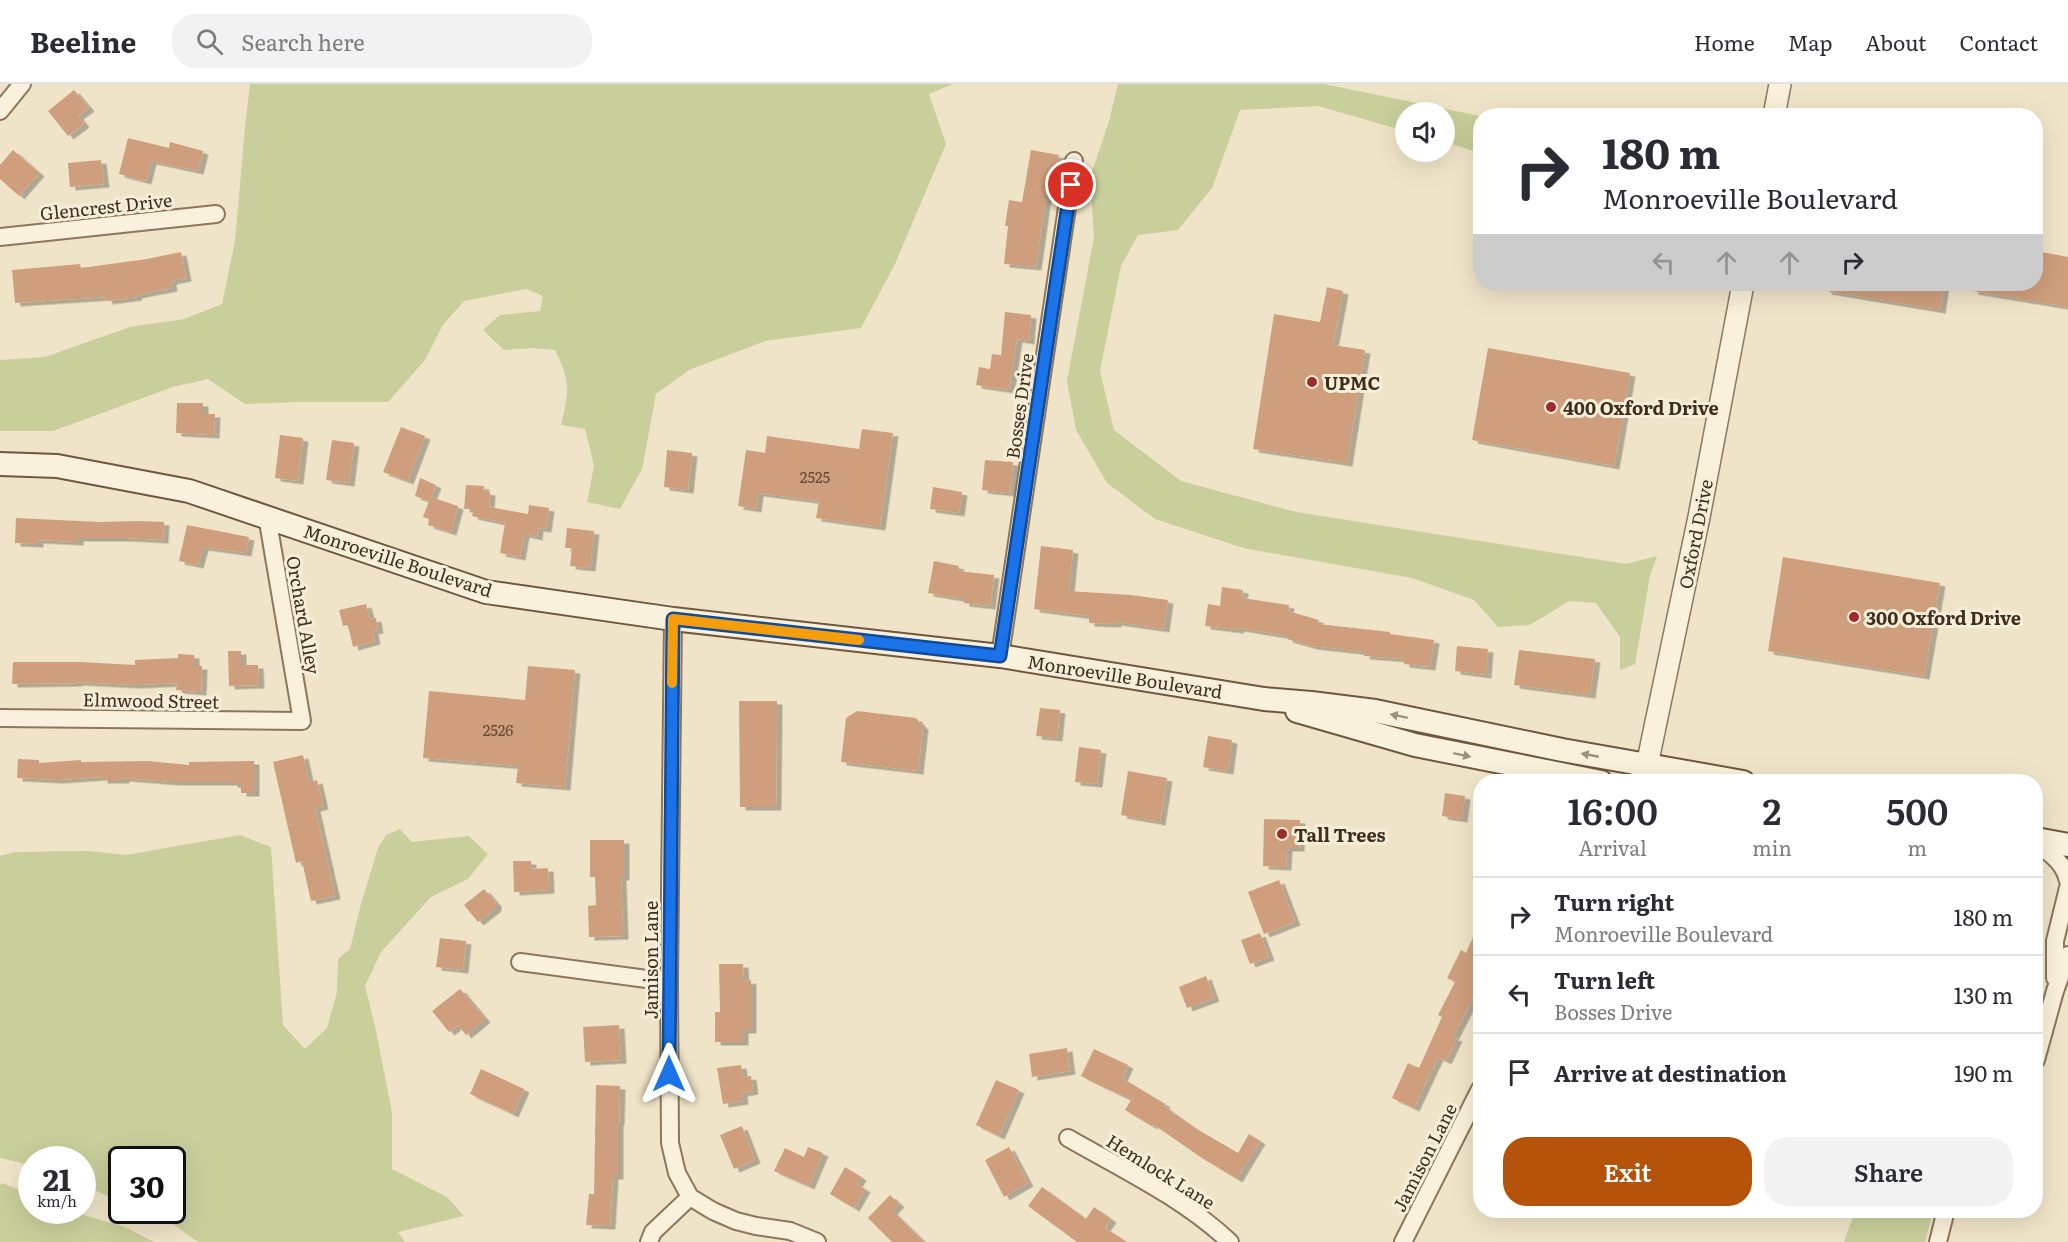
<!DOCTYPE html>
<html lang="en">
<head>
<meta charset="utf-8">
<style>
  :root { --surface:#fff; --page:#f2f2f3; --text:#2b2b33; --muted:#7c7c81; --line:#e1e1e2; --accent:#b45309 }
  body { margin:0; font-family:Literata,serif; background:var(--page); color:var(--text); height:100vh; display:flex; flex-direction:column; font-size:22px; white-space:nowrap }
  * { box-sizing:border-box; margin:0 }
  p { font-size:20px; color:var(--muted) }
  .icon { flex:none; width:33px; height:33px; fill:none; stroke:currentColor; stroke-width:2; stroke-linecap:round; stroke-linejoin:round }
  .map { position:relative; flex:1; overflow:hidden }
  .side { position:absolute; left:1473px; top:690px; width:570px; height:444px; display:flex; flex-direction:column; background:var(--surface); border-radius:24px; box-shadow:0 6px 24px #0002 }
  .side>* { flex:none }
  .top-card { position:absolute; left:1473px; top:24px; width:570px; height:183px; border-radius:24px; box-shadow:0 6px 24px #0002; background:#fff; color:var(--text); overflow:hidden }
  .buttons { position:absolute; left:1395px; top:18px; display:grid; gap:12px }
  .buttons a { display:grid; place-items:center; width:60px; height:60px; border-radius:50%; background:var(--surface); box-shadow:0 6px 24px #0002; font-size:30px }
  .speed { position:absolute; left:18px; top:1062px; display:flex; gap:12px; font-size:30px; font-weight:700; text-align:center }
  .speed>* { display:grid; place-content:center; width:78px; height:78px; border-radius:50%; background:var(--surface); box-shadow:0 6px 24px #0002; line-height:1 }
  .speed small { font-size:15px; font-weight:400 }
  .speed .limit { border:3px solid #111; border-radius:9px; background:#fff; color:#111 }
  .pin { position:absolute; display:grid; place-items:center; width:51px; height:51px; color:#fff; margin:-26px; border:3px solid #fff; border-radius:50%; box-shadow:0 2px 6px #0007 }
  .me { position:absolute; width:66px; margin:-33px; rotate:0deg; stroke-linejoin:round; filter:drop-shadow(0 0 4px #0008) }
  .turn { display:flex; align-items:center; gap:21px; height:126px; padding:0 30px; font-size:27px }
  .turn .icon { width:78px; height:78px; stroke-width:2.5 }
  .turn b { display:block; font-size:42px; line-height:51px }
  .lanes { display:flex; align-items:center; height:57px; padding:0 30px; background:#0003; justify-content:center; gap:30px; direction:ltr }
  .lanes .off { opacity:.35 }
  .eta { display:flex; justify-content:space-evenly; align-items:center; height:102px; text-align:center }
  .eta b { font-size:36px; font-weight:600; line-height:42px }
  .action { display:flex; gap:12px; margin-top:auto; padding:12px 30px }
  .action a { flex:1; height:69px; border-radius:24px; background:var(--accent); color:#fff; font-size:24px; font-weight:600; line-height:69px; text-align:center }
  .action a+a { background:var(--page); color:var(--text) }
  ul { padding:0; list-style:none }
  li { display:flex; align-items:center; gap:18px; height:78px; padding:0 30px; border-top:2px solid var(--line) }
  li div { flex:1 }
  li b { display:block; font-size:22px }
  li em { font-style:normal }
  header { display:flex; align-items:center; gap:36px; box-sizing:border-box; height:84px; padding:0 30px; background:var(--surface); border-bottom:2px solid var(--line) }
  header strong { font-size:28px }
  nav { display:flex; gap:33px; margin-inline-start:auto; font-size:21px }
  .search { width:420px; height:54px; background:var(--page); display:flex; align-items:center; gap:15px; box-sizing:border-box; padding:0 21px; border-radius:24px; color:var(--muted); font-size:22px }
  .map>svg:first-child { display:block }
  .green { fill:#c9cf9b }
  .building { fill:#cf9f7d; filter:url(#shadow) }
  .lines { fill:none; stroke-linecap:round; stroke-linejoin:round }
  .minor-casing { stroke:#8d765c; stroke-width:20 }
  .tertiary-casing { stroke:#8d765c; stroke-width:24 }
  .secondary-casing { stroke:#6f573f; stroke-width:26 }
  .minor { stroke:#faf1dc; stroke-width:16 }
  .tertiary { stroke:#faf1dc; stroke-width:21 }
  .secondary { stroke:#faf1dc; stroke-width:22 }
  .oneway { fill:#9c907e }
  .route-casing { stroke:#114b97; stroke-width:15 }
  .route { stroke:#1a73e8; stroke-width:10 }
  .slow { stroke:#f59e0b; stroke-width:10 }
  .poi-dot { fill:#9e2a2b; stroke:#f7eed8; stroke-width:2 }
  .labels { text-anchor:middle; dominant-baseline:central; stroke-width:6; stroke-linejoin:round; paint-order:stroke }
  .number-label { font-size:15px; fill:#624a37 }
  .street-label { font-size:18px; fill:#3d2e20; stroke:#f7eed8 }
  .poi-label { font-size:18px; font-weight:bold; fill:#3d2e20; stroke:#f7eed8; text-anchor:start }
</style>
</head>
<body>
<header>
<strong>Beeline</strong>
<div class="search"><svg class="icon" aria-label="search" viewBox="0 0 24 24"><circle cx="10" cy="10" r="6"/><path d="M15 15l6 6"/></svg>Search here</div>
<nav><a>Home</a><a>Map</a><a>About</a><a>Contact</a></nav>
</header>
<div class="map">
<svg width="2068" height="1158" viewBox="0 0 2068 1158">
  <defs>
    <filter id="shadow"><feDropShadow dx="5.5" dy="3.5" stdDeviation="0" flood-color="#0004"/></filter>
  </defs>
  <rect width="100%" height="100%" fill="#f0e4c8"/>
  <g class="green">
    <path d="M 250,0 L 953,0 L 929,10 L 946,60 L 895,180 L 861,244 L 765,257 L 689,286 L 656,310 L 642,385 L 620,425 L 587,418 L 594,382 L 585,345 L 561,341 C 569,307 571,298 555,266 L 530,264 L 504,266 L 483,246 L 500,231 L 540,227 L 543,212 L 526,205 L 464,217 L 443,241 L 425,276 L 388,318 L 296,318 L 245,320 L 208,295 L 173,303 L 53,347 L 0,347 L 0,276 L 45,273 L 130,243 L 184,235 L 222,220 L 235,157 L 245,43 Z"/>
    <path d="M 1118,0 L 1324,0 L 1480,32 L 1480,69 L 1445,58 L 1444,28 L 1406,28 L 1405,47 L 1318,22 L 1240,26 L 1212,104 L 1178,146 L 1138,151 L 1121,182 L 1100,287 L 1114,346 L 1181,397 L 1296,428 L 1626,480 L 1657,472 L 1650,492 L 1635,580 L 1620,586 L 1620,553 L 1596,519 L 1569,517 L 1530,541 L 1498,543 L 1474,516 L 1412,494 L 1243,464 L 1155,435 L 1107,399 L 1076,346 L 1067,297 L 1094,153 L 1090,94 L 1109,37 Z"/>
    <path d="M 400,745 L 412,758 L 469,752 L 488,770 L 468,795 L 431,813 L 381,868 L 365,902 L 375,942 L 392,1028 L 392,1085 L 447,1113 L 464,1132 L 398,1148 L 405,1158 L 198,1158 L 174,1141 L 140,1127 L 172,1126 L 172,1076 L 122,1076 L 121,1118 L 83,1101 L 82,1076 L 32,1076 L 31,1081 L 0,1074 L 0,772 L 15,768 L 90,767 L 126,771 L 240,751 L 271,763 L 283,941 L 305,965 L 327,944 L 337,908 L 338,875 L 350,865 L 361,820 L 378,764 L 386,751 Z"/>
    <path d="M 2,1099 L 31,1111 L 32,1126 L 70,1127 L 125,1143 L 154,1158 L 0,1158 L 0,1101 Z"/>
    <path d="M 1855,1127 L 1855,1126 L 1933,1127 L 1925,1158 L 1844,1158 Z"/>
  </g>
  <g class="building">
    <path d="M 74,6 L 89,24 L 78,32 L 84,40 L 68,52 L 48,27 Z"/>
    <path d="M 128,54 L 169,64 L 170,58 L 203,67 L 198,87 L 151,77 L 146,97 L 119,90 Z"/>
    <path d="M 13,66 L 39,89 L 19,112 L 0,95 L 0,81 Z"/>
    <path d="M 1031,66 L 1059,71 L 1054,99 L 1048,98 L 1036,183 L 1004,180 L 1008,142 L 1005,142 L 1009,116 L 1022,118 Z"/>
    <path d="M 101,76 L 104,100 L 70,103 L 68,79 Z"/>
    <path d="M 2036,167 L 2068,173 L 2068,223 L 1972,207 L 1973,200 L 2036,200 Z"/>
    <path d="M 181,168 L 186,194 L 171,197 L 172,204 L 136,211 L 137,213 L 107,217 L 106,213 L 15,219 L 12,186 L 80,180 L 81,184 L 147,175 Z"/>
    <path d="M 1826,200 L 1944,200 L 1940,226 L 1826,207 Z"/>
    <path d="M 1327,203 L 1343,207 L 1333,261 L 1365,266 L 1347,379 L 1253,365 L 1274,230 L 1320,238 Z"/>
    <path d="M 1005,228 L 1031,231 L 1029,257 L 1017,255 L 1009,306 L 976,301 L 979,283 L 990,285 L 992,270 L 1001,271 Z"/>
    <path d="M 1488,264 L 1630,289 L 1614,382 L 1472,356 Z"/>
    <path d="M 177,319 L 203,319 L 203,330 L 215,330 L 214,351 L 176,349 Z"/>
    <path d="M 401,343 L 425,352 L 408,397 L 383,388 Z"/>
    <path d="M 862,345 L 893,349 L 880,443 L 816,434 L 819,417 L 758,409 L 756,425 L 738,422 L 746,366 L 765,369 L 767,352 L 859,365 Z"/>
    <path d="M 280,351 L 303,354 L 298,397 L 275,394 Z"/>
    <path d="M 332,356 L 354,359 L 349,399 L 326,396 Z"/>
    <path d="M 667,366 L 692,369 L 688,406 L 664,403 Z"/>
    <path d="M 985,376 L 1013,378 L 1010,409 L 982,406 Z"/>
    <path d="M 420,394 L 436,401 L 431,413 L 458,422 L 451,448 L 428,441 L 429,435 L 423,433 L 429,417 L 415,412 Z"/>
    <path d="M 466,401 L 484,402 L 483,407 L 490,408 L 489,423 L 528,430 L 529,421 L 549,424 L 546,445 L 538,444 L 537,453 L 524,450 L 520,473 L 500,469 L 505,439 L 472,432 L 474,425 L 464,425 Z"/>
    <path d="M 933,403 L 962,408 L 959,429 L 930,425 Z"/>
    <path d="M 16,434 L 100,438 L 138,437 L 164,438 L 163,456 L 128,454 L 78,454 L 78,458 L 38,456 L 38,460 L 15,459 Z"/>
    <path d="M 187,441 L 249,453 L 246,469 L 203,463 L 198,481 L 179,477 Z"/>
    <path d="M 567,444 L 594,447 L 590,484 L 570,482 L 572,464 L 565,464 Z"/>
    <path d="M 1041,462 L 1073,466 L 1069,507 L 1131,511 L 1168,516 L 1164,545 L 1116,538 L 1116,540 L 1089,539 L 1089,532 L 1034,525 Z"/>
    <path d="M 1783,473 L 1940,499 L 1924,592 L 1768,567 Z"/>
    <path d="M 934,477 L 959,482 L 958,487 L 994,491 L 990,522 L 964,519 L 964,515 L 928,509 Z"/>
    <path d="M 1222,503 L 1243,506 L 1242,514 L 1289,521 L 1288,527 L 1319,536 L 1318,540 L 1390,548 L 1390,550 L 1434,556 L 1430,583 L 1404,580 L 1404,575 L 1364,572 L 1365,568 L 1312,562 L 1287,555 L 1288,552 L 1239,544 L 1238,546 L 1205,542 L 1208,520 L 1220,522 Z"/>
    <path d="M 366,520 L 370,535 L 376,534 L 378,546 L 373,547 L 375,557 L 353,563 L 348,541 L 343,542 L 339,526 Z"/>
    <path d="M 1457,562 L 1488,565 L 1486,591 L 1455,587 Z"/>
    <path d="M 1519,566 L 1595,575 L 1590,611 L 1514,601 Z"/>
    <path d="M 228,567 L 241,567 L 241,581 L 258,581 L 259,601 L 229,602 Z"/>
    <path d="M 178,570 L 194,571 L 194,582 L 202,582 L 201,608 L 176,606 L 177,599 L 135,601 L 77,598 L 77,599 L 12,600 L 13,578 L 80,578 L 135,581 L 135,576 L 178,574 Z"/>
    <path d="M 528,582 L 575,586 L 565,703 L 516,699 L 518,682 L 423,674 L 429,607 L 525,616 Z"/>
    <path d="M 739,617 L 777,617 L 776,723 L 740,723 Z"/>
    <path d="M 1040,624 L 1060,626 L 1057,654 L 1036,652 Z"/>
    <path d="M 857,627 L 916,634 L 923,643 L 918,687 L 841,678 L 846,634 Z"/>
    <path d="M 1208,652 L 1232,656 L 1228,687 L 1203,683 Z"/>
    <path d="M 1079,663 L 1101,666 L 1097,700 L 1075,698 Z"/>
    <path d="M 303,671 L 309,698 L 317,696 L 323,722 L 315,724 L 335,812 L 311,817 L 302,777 L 296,779 L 273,678 Z"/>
    <path d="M 18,675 L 39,676 L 39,679 L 81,676 L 81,678 L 148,677 L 189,681 L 189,678 L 254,677 L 254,709 L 241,709 L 241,700 L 232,700 L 232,698 L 173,698 L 124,694 L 124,696 L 102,696 L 102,693 L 58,696 L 17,694 Z"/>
    <path d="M 1128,687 L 1167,694 L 1160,738 L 1121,731 Z"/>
    <path d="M 1445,709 L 1465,712 L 1462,735 L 1442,732 Z"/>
    <path d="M 1264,735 L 1300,736 L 1299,764 L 1287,764 L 1286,783 L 1263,782 Z"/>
    <path d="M 590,756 L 624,756 L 624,793 L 621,793 L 623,852 L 589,853 L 588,822 L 596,821 L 595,793 L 590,793 Z"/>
    <path d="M 513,777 L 531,777 L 531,785 L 548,784 L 549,806 L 514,808 Z"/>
    <path d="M 1279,796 L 1295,838 L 1264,850 L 1248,808 Z"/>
    <path d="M 484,805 L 496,819 L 496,824 L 478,838 L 464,821 Z"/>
    <path d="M 1480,838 L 1480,900 L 1453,953 L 1457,954 L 1446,977 L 1438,973 L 1414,1024 L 1392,1014 L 1408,979 L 1419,984 L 1442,933 L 1438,931 L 1455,898 L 1447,894 L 1461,866 L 1466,869 Z"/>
    <path d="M 1260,849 L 1269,873 L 1250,880 L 1241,856 Z"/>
    <path d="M 440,854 L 466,857 L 463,886 L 436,883 Z"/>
    <path d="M 719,880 L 743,880 L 744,897 L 751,896 L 751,946 L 743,946 L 743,958 L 715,958 L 715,928 L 720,928 Z"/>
    <path d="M 1206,892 L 1214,914 L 1187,924 L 1179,903 Z"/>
    <path d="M 460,905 L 485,935 L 466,951 L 458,941 L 449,948 L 432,927 Z"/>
    <path d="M 619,941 L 621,976 L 585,978 L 583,943 Z"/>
    <path d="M 1067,964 L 1070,987 L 1032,993 L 1029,970 Z"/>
    <path d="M 1094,965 L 1128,981 L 1122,994 L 1165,1020 L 1164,1022 L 1195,1044 L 1238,1069 L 1249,1050 L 1260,1057 L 1237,1095 L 1199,1072 L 1153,1040 L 1152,1042 L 1125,1026 L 1131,1016 L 1081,992 Z"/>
    <path d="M 741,981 L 743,993 L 751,992 L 753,1007 L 742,1009 L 743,1017 L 723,1020 L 717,984 Z"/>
    <path d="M 481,985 L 524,1005 L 513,1030 L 470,1010 Z"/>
    <path d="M 996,996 L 1019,1006 L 999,1052 L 976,1041 Z"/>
    <path d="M 596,1001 L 620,1002 L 619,1038 L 618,1038 L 618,1092 L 613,1092 L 610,1142 L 586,1141 L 589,1110 L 594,1110 Z"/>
    <path d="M 742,1042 L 755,1076 L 734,1085 L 720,1051 Z"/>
    <path d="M 808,1063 L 823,1069 L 809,1102 L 774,1087 L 785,1064 L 804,1073 Z"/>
    <path d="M 1009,1063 L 1028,1099 L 1004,1113 L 985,1076 Z"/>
    <path d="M 845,1083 L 861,1093 L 857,1100 L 865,1105 L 854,1124 L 830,1110 Z"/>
    <path d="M 1042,1103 L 1086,1135 L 1094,1123 L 1111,1135 L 1105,1144 L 1127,1158 L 1077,1158 L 1028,1122 Z"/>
    <path d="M 890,1111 L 899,1120 L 892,1127 L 924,1158 L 892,1158 L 868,1134 Z"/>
  </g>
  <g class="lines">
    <defs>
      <g id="minor">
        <path d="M 0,27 L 22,0"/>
        <path d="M 0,153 L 216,130"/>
        <path d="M 673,535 L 669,898 L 670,1059 L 677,1089 L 690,1113 L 713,1127 L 736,1137 L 756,1142 L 790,1147 L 817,1158"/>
        <path d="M 1000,572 L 1074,77"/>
        <path d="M 0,634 L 302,637 L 267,432"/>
        <path d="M 2036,758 C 2050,770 2064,778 2068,797"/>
        <path d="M 520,878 L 669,898"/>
        <path d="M 2055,894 L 2055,857 L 2068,804"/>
        <path d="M 2036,976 L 2055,907 L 2068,871"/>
        <path d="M 1068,1054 C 1124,1086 1183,1114 1230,1158"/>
        <path d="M 649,1158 L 653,1148 L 690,1113"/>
        <path d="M 1403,1158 L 1480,1005"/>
        <path d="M 1938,1158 L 1946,1126"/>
      </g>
      <g id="tertiary">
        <path d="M 1774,32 L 1780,0"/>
        <path d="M 1639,698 L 1647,682 L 1651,662 L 1699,433 L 1743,200"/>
      </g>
      <g id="secondary">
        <path d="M 0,380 L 57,382 L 189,407 L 486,508 L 673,535 L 1000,572 L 1264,615 L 1311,619 L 1375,627 L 1562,666 L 1743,698"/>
        <path d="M 1297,627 L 1415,661 L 1601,698"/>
        <path d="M 2036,755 L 2068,761"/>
      </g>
    </defs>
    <use href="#minor" class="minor-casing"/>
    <use href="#tertiary" class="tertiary-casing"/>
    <use href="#secondary" class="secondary-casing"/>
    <use href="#minor" class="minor"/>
    <use href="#tertiary" class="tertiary"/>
    <use href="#secondary" class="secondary"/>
  </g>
  <defs><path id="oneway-solid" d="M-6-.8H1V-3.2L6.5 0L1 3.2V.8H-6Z" transform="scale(1.5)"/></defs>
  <g class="oneway">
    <use href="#oneway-solid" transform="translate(1399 632) rotate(-168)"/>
    <use href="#oneway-solid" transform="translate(1462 671) rotate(12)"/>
    <use href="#oneway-solid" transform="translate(1590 671) rotate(-169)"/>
  </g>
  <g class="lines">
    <defs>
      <path id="route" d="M 669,990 L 673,535 L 1000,572 L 1071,101"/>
    </defs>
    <use href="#route" class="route-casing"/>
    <use href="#route" class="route"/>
    <path class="slow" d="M 672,599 L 673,535 L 859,556"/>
  </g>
  <g class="poi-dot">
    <circle cx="1312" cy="298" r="6"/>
    <circle cx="1551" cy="323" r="6"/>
    <circle cx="1854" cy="533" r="6"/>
    <circle cx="1282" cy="750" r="6"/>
  </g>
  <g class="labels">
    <g class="number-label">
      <text x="815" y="392">2525</text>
      <text x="498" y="645">2526</text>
    </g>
    <g class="street-label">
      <text transform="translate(106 122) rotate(-6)">Glencrest Drive</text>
      <text transform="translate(1019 322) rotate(-82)">Bosses Drive</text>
      <text transform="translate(1695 450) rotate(-79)">Oxford Drive</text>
      <text transform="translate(398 476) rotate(18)">Monroeville Boulevard</text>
      <text transform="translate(304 531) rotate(80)">Orchard Alley</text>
      <text transform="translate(1125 592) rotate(9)">Monroeville Boulevard</text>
      <text transform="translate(151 616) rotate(1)">Elmwood Street</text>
      <text transform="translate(650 876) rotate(-90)">Jamison Lane</text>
      <text transform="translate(1424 1073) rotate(-63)">Jamison Lane</text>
      <text transform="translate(1161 1087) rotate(32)">Hemlock Lane</text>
    </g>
    <g class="poi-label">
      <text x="1324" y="298">UPMC</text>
      <text x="1563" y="323">400 Oxford Drive</text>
      <text x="1866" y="533">300 Oxford Drive</text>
      <text x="1294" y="750">Tall Trees</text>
    </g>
  </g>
</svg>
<div class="buttons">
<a><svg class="icon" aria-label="sound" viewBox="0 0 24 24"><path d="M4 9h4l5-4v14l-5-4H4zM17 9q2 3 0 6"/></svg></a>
</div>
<div class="speed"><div>21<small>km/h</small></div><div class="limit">30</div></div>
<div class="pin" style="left:1071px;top:101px;background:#d93025"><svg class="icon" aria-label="arrive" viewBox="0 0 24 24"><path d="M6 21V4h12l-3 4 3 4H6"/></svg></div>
<svg class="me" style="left:669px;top:990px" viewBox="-20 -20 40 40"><path d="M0-17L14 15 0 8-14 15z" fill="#1a73e8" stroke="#fff" stroke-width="4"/></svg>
<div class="top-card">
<div class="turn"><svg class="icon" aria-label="right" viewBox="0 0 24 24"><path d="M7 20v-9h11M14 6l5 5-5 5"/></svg><div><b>180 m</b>Monroeville Boulevard</div></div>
<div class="lanes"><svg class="icon off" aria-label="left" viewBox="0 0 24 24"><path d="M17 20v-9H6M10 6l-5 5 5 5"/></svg><svg class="icon off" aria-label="ahead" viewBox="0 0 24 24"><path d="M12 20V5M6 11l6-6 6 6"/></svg><svg class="icon off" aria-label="ahead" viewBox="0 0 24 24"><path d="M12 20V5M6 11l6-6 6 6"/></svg><svg class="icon" aria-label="right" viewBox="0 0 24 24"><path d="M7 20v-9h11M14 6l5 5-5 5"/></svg></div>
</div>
<section class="side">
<div class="eta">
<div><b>16:00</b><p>Arrival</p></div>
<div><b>2</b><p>min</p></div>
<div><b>500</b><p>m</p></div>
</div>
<ul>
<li><svg class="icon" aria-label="right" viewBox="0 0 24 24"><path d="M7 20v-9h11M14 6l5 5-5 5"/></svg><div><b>Turn right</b><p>Monroeville Boulevard</p></div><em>180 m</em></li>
<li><svg class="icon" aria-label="left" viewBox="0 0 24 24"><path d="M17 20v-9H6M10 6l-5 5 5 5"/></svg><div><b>Turn left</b><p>Bosses Drive</p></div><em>130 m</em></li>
<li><svg class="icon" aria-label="arrive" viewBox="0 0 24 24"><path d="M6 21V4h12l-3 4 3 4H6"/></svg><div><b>Arrive at destination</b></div><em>190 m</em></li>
</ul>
<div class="action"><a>Exit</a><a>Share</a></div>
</section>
</div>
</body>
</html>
